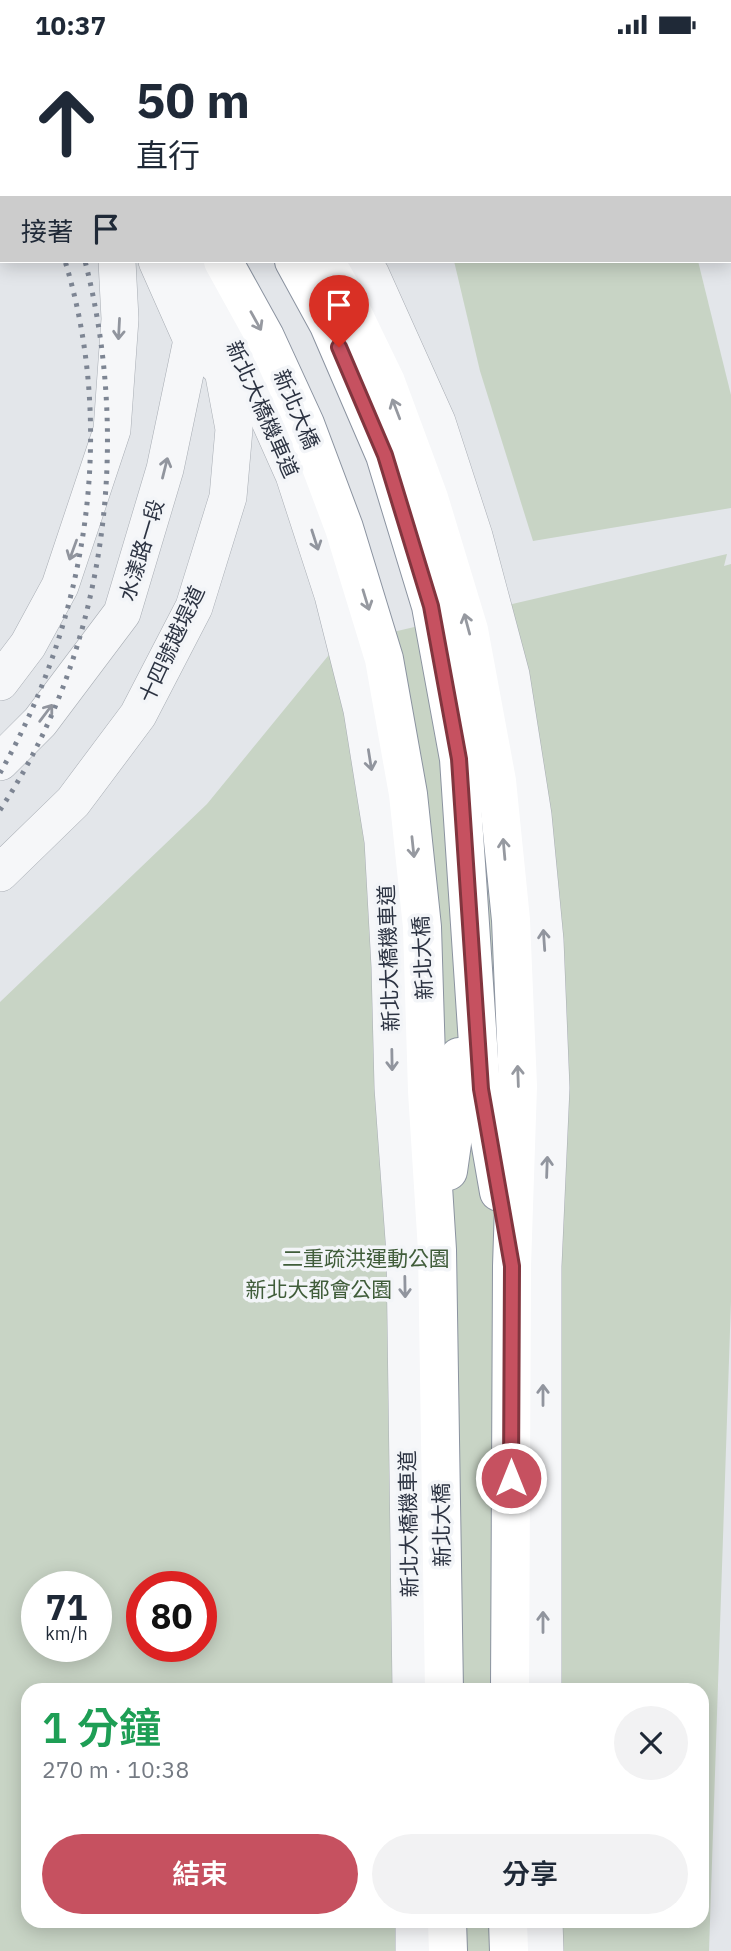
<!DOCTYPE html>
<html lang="zh-TW">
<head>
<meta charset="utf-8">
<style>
  :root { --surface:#fff; --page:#f2f2f3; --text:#1f2937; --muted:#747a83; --accent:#c65160 }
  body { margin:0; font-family:"IBM Plex Sans","Noto Sans TC",sans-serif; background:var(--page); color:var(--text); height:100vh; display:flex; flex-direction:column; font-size:26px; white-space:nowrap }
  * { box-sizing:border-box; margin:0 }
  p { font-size:23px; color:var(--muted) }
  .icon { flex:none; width:38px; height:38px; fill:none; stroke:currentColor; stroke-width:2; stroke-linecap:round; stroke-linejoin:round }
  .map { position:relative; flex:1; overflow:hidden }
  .drawer { position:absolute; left:21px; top:1634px; width:688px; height:245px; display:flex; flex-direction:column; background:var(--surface); border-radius:21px; box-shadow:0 4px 18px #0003 }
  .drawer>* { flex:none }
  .hud { position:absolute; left:0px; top:0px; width:732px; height:214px; box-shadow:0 4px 18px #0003; background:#fff; color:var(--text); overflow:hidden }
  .speed { position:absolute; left:21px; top:1522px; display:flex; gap:14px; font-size:35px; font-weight:700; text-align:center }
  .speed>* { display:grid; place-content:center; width:91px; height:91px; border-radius:50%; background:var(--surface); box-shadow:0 4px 18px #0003; line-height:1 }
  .speed small { font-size:18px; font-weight:400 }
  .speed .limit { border:10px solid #d22; background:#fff; color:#111 }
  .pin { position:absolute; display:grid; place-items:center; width:60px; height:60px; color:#fff; margin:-72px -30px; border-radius:50% 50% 50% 0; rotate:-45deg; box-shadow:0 0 7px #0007 }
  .pin .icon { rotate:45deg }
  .me { position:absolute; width:77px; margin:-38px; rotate:0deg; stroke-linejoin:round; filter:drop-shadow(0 0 5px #0008) }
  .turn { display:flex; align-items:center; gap:24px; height:147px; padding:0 21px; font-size:32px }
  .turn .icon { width:91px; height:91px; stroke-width:2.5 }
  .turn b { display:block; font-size:49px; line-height:60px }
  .then { display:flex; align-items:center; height:66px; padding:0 21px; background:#0003; gap:14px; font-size:26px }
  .round { display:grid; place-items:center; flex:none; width:74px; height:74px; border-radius:37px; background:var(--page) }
  .headline { display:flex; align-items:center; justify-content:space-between; height:119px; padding:0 21px }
  h1 { font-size:42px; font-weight:600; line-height:52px; color:#1e9e55 }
  .action { display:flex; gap:14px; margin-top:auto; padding:14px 21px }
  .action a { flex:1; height:80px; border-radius:42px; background:var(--accent); color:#fff; font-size:28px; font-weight:600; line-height:80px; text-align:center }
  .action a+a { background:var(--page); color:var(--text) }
  .status { display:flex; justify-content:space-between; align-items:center; height:49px; padding:0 35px; background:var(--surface); direction:ltr }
  .status svg { height:19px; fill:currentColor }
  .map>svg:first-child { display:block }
  .green { fill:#c8d4c5; fill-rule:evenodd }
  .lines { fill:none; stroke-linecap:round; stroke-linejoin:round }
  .minor-casing { stroke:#a8adb4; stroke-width:38 }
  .highway-casing { stroke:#8b93a0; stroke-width:40 }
  .minor { stroke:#f6f7f9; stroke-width:37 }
  .highway { stroke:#fff; stroke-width:38 }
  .rail { stroke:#7d8593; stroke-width:5; stroke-dasharray:3.5 7; stroke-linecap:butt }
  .oneway { stroke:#9699a0 }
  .oneway2 { stroke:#91959e }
  .route-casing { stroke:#81353e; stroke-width:18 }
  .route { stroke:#c65160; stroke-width:12 }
  .labels { text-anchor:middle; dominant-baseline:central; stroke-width:7; stroke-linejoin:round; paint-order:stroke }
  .street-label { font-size:21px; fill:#2c3342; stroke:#f3f5f8 }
  .park-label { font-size:21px; fill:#405d3a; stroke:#f3f5f8 }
</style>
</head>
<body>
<div class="status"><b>10:37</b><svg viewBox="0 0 49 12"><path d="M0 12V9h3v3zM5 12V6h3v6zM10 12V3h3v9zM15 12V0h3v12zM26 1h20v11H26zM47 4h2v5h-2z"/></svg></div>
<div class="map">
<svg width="731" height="1902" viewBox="0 0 731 1902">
  <rect width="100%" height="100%" fill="#e3e6ea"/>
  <g class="green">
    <path d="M 454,212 L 698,212 L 731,346 L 731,459 L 533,492 L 480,322 Z"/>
    <path d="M 727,505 L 724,517 L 731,515 L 731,1252 L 709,1902 L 0,1902 L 0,953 L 207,755 L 337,596 ZM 37,1538 L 96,1538 L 96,1598 L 37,1598 ZM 142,1538 L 201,1538 L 201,1598 L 142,1598 ZM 28,1642 L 702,1642 L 702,1872 L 28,1872 Z"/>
  </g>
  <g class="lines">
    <defs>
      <g id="minor">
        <path d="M 33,0 L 34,2"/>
        <path d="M 132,0 L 133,2"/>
        <path d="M 229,0 L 230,2"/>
        <path d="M 0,79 L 2,79"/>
        <path d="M 0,114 L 2,114"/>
        <path d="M 189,212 L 231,285 L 294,426 L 333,546 L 362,661 L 383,792 L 390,918 L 393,1039 L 405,1205 L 411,1642"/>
        <path d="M 363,212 L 371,226 L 437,373 L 474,487 L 511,626 L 533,766 L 545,891 L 551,1039 L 543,1217 L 543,1642"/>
        <path d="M 0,633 L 28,596 L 60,537 L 112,381 L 120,270 L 117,212"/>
        <path d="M 0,713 L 40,673 L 122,564 L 165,420 L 192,291 L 191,272"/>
        <path d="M 0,824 L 73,753 L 138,666 L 194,558 L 228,448 L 234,380 L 223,321 L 192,291 L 157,212"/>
        <path d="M 414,1872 L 414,1902"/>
        <path d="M 544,1872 L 545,1902"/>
      </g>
      <g id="highway">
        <path d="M 71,0 L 72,2"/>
        <path d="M 153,0 L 155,2"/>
        <path d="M 190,0 L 191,2"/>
        <path d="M 223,212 L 265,288 L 305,375 L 344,479 L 384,610 L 408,745 L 422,878 L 427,1042 L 437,1201 L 444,1642"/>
        <path d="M 294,212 L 329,276 L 385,406 L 431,557 L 459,710 L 481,1040 L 499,1143"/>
        <path d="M 325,212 L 341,240 L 386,333 L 429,449 L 469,581 L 497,732 L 511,871 L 518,1037 L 512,1217 L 510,1642"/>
        <path d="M 448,1122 L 460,1038 L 459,1008"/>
        <path d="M 447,1872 L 448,1902"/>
        <path d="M 508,1872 L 509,1902"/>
      </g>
    </defs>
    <use href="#minor" class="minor-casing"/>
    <use href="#highway" class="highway-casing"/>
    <use href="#minor" class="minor"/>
    <use href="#highway" class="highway"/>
    <g class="rail">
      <path d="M 0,14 L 2,17"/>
      <path d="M 0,59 L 2,62"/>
      <path d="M 0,724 C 87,571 117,382 65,212"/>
      <path d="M 0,761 C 106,602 132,395 85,212"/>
    </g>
  </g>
  <defs><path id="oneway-shaft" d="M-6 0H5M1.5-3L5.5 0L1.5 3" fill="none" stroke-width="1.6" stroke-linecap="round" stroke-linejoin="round" transform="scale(1.75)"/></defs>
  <g class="oneway">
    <use href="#oneway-shaft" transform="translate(256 272) rotate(61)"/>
    <use href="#oneway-shaft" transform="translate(396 360) rotate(-111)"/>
    <use href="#oneway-shaft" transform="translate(366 551) rotate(73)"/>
    <use href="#oneway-shaft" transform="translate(467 575) rotate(-105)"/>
    <use href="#oneway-shaft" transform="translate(413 798) rotate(84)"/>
    <use href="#oneway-shaft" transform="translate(504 800) rotate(-95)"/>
    <use href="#oneway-shaft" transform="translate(518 1027) rotate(-92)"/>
  </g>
  <g class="oneway2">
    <use href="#oneway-shaft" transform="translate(119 280) rotate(93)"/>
    <use href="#oneway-shaft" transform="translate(165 419) rotate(-76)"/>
    <use href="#oneway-shaft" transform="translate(315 491) rotate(72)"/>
    <use href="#oneway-shaft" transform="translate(73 501) rotate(110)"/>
    <use href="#oneway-shaft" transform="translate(46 664) rotate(-53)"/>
    <use href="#oneway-shaft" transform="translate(370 711) rotate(81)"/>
    <use href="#oneway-shaft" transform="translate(544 891) rotate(-94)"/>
    <use href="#oneway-shaft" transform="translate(392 1011) rotate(89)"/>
    <use href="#oneway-shaft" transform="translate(547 1118) rotate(-88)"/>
    <use href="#oneway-shaft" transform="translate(405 1238) rotate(89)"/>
    <use href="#oneway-shaft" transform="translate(543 1346) rotate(-90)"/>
    <use href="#oneway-shaft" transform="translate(543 1573) rotate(-90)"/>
  </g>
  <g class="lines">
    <defs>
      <path id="route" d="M 339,298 L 385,406 L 431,557 L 459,710 L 481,1040 L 512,1217 L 511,1429"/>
    </defs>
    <use href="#route" class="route-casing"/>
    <use href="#route" class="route"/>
  </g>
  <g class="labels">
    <g class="street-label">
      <text transform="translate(263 360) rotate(66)">新北大橋機車道</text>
      <text transform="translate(297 360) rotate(67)">新北大橋</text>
      <text transform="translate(141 501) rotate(-73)">水漾路一段</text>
      <text transform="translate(171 595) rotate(-65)">十四號越堤道</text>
      <text transform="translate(388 909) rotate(-92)">新北大橋機車道</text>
      <text transform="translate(422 909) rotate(-93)">新北大橋</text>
      <text transform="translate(408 1475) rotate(-91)">新北大橋機車道</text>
      <text transform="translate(441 1476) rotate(-91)">新北大橋</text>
    </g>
    <g class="park-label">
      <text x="366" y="1209">二重疏洪運動公園</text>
      <text x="319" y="1240">新北大都會公園</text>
    </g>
  </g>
</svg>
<div class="speed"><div>71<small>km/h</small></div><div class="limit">80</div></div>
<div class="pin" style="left:339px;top:298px;background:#d93025"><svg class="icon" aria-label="arrive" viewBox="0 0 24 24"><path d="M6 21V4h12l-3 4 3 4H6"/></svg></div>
<svg class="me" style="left:511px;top:1429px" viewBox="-20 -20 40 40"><circle r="17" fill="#c65160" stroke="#fff" stroke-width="3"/><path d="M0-11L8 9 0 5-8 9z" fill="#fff"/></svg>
<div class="hud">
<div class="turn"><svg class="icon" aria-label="ahead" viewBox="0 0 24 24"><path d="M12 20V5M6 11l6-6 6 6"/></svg><div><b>50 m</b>直行</div></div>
<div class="then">接著<svg class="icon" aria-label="arrive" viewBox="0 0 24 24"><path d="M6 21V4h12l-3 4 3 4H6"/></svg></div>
</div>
<section class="drawer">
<div class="headline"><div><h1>1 分鐘</h1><p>270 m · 10:38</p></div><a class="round"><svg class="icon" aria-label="close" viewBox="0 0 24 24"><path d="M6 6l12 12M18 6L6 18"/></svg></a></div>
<div class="action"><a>結束</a><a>分享</a></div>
</section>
</div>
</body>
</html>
